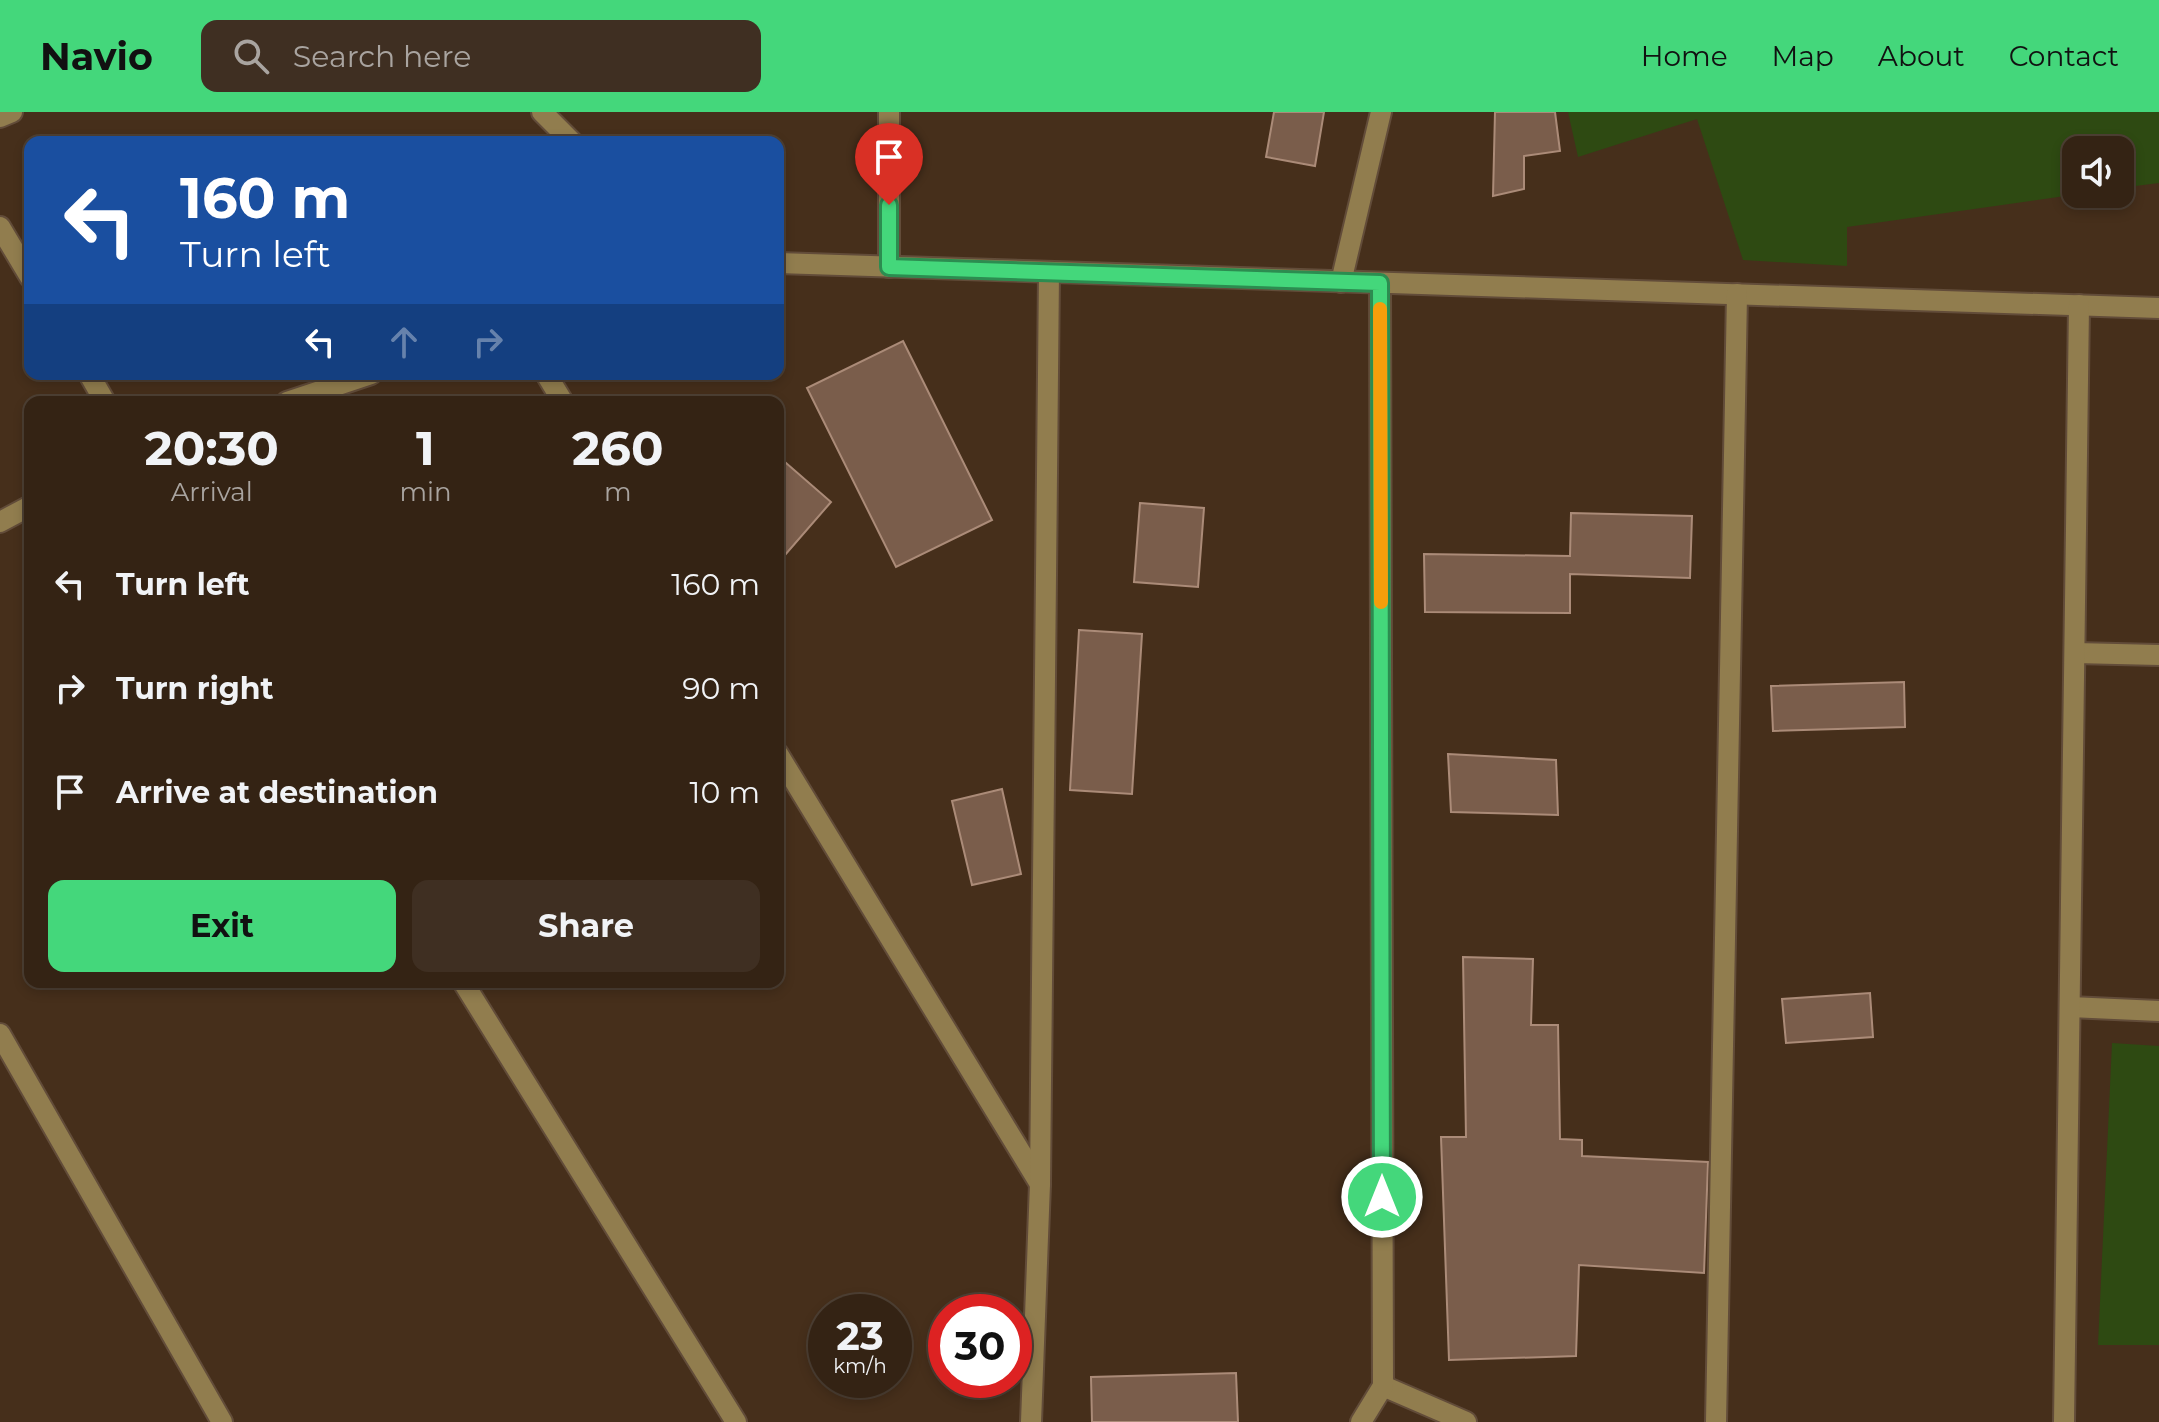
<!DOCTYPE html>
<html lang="en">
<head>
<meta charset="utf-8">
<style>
  :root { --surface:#342314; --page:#3f2f22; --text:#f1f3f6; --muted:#a9a4a0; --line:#4e4034; --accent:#44d77b }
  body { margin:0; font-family:Montserrat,sans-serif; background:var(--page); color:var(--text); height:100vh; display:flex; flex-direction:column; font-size:30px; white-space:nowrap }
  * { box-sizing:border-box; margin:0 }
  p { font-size:26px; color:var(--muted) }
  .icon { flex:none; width:44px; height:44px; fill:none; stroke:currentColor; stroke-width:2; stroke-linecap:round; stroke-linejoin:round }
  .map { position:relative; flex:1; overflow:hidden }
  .details { position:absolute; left:24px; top:284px; width:760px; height:592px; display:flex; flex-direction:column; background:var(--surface); border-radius:16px; box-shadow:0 4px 12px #0003,0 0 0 2px var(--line) }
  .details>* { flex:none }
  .top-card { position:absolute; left:24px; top:24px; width:760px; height:244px; border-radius:16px; box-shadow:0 4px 12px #0003,0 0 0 2px var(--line); background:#1a4fa0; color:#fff; overflow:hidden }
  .buttons { position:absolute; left:2062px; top:24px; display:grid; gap:16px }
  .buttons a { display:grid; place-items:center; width:72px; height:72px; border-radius:16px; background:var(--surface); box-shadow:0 4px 12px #0003,0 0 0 2px var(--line); font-size:40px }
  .speed { position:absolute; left:808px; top:1182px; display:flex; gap:16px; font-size:40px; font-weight:700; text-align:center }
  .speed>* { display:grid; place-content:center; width:104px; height:104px; border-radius:50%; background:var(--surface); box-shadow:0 4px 12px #0003,0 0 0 2px var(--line); line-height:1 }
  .speed small { font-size:20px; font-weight:400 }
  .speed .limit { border:12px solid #d22; background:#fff; color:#111 }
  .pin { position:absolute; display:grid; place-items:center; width:68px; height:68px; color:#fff; margin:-82px -34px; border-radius:50% 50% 50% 0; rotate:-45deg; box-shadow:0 0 8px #0007 }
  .pin .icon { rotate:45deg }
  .me { position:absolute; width:88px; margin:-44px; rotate:0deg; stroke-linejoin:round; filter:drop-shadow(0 0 6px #0008) }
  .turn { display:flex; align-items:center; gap:28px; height:168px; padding:0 24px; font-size:36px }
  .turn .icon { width:104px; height:104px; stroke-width:2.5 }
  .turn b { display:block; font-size:56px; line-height:68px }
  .lanes { display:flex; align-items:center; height:76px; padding:0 24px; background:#0003; justify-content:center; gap:40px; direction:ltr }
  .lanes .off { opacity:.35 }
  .eta { display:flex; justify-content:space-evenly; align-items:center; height:136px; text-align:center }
  .eta b { font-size:48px; font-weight:700; line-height:56px }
  .action { display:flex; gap:16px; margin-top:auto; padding:16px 24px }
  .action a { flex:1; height:92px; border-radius:16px; background:var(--accent); color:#111; font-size:32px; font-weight:700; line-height:92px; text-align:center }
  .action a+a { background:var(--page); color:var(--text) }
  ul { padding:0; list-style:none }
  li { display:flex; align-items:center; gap:24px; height:104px; padding:0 24px }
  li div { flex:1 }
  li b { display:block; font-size:30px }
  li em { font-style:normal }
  header { display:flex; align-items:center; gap:48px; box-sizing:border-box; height:112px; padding:0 40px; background:var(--accent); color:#111 }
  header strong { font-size:38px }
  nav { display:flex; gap:44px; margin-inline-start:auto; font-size:28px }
  .search { width:560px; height:72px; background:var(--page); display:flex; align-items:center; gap:20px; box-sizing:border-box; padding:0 28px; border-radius:16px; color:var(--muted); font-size:30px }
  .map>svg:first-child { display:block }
  .green { fill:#2e4a12 }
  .building { fill:#7a5d4b; stroke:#ab8b78; stroke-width:2 }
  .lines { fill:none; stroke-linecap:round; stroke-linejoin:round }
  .minor-casing { stroke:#624c39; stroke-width:24 }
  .minor { stroke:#917d4e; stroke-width:20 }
  .route-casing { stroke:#2c8c50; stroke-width:20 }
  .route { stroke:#44d77b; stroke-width:14 }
  .slow { stroke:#f59e0b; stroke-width:14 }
</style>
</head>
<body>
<header>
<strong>Navio</strong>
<div class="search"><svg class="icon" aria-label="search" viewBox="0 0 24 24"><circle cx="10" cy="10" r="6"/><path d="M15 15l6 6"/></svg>Search here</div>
<nav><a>Home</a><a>Map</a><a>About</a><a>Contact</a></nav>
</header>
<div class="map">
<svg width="2159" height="1310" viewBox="0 0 2159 1310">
  <rect width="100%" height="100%" fill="#462f1b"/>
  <g class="green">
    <path d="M 1568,0 L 2159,0 L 2159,71 L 2120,76 L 2120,38 L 2076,38 L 2076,82 L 2079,82 L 1847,115 L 1847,154 L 1743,148 L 1697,7 L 1578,45 Z"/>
    <path d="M 2112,931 L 2159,934 L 2159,1233 L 2098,1233 Z"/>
  </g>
  <g class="building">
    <path d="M 1274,0 L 1324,0 L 1315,54 L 1266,45 Z"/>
    <path d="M 1495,0 L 1555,0 L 1560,39 L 1524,44 L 1524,77 L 1493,84 Z"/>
    <path d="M 903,229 L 992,408 L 896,455 L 807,276 Z"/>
    <path d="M 778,344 L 831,390 L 778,451 Z"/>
    <path d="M 1140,391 L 1204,396 L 1198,475 L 1134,470 Z"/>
    <path d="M 1571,401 L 1692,404 L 1690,466 L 1570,462 L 1570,501 L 1425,500 L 1424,442 L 1570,444 Z"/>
    <path d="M 1079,518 L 1142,522 L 1132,682 L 1070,678 Z"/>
    <path d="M 1904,570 L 1905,615 L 1773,619 L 1771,574 Z"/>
    <path d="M 1448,642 L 1556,648 L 1558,703 L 1451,700 Z"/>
    <path d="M 1002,677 L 1021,762 L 972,773 L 952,689 Z"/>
    <path d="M 1463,845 L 1533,847 L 1531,913 L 1558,913 L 1560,1027 L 1582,1028 L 1582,1044 L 1708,1050 L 1704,1161 L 1579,1153 L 1576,1244 L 1449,1248 L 1441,1025 L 1466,1025 Z"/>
    <path d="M 1870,881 L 1873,925 L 1786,931 L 1782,887 Z"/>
    <path d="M 1236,1261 L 1238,1310 L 1092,1310 L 1091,1265 Z"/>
  </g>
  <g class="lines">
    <defs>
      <g id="minor">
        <path d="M 542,0 L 572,30"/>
        <path d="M 0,5 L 12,0"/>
        <path d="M 0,115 L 30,165"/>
        <path d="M 778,151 L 2159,196"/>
        <path d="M 889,155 L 889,0"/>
        <path d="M 1341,170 L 1381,0"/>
        <path d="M 89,262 L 105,290"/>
        <path d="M 546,262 L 563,290"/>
        <path d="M 287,290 L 371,262"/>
        <path d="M 0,410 L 30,394"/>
        <path d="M 2075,541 L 2159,543"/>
        <path d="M 778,642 L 1040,1072"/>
        <path d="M 463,870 L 736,1310"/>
        <path d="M 2070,895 L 2159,899"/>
        <path d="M 0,922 L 222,1310"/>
        <path d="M 1383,1274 L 1466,1310"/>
        <path d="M 1031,1310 L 1040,1072 L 1049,160"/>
        <path d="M 1361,1310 L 1383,1274 L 1380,171"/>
        <path d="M 1716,1310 L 1737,182"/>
        <path d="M 2064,1310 L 2079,193"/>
      </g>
    </defs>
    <use href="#minor" class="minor-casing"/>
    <use href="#minor" class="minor"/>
  </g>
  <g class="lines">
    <defs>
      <path id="route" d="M 889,93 L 889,155 L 1380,171 L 1382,1085"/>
    </defs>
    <use href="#route" class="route-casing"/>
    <use href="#route" class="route"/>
    <path class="slow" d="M 1380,197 L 1381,490"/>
  </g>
</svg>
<div class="buttons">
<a><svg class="icon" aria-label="sound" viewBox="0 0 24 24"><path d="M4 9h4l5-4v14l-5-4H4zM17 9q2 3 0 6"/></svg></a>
</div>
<div class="speed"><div>23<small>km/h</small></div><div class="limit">30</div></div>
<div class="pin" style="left:889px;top:93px;background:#d93025"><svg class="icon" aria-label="arrive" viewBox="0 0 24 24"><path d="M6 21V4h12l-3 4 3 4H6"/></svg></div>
<svg class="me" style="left:1382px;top:1085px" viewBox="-20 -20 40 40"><circle r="17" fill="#44d77b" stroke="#fff" stroke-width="3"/><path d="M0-11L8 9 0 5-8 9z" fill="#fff"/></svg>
<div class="top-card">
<div class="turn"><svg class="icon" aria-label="left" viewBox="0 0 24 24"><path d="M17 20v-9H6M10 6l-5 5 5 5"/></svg><div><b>160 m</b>Turn left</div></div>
<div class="lanes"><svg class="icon" aria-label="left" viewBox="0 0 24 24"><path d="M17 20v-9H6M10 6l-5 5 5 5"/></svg><svg class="icon off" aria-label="ahead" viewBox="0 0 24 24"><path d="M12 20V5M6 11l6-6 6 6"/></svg><svg class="icon off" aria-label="right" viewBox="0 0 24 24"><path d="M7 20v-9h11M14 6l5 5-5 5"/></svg></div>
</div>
<section class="details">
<div class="eta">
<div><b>20:30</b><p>Arrival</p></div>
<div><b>1</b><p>min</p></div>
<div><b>260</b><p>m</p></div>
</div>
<ul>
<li><svg class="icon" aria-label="left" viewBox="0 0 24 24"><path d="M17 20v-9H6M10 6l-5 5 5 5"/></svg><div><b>Turn left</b></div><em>160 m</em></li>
<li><svg class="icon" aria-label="right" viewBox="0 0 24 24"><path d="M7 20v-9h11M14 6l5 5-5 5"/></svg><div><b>Turn right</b></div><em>90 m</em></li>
<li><svg class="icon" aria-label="arrive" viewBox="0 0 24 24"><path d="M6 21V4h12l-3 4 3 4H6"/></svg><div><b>Arrive at destination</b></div><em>10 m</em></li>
</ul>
<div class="action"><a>Exit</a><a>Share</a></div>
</section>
</div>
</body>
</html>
